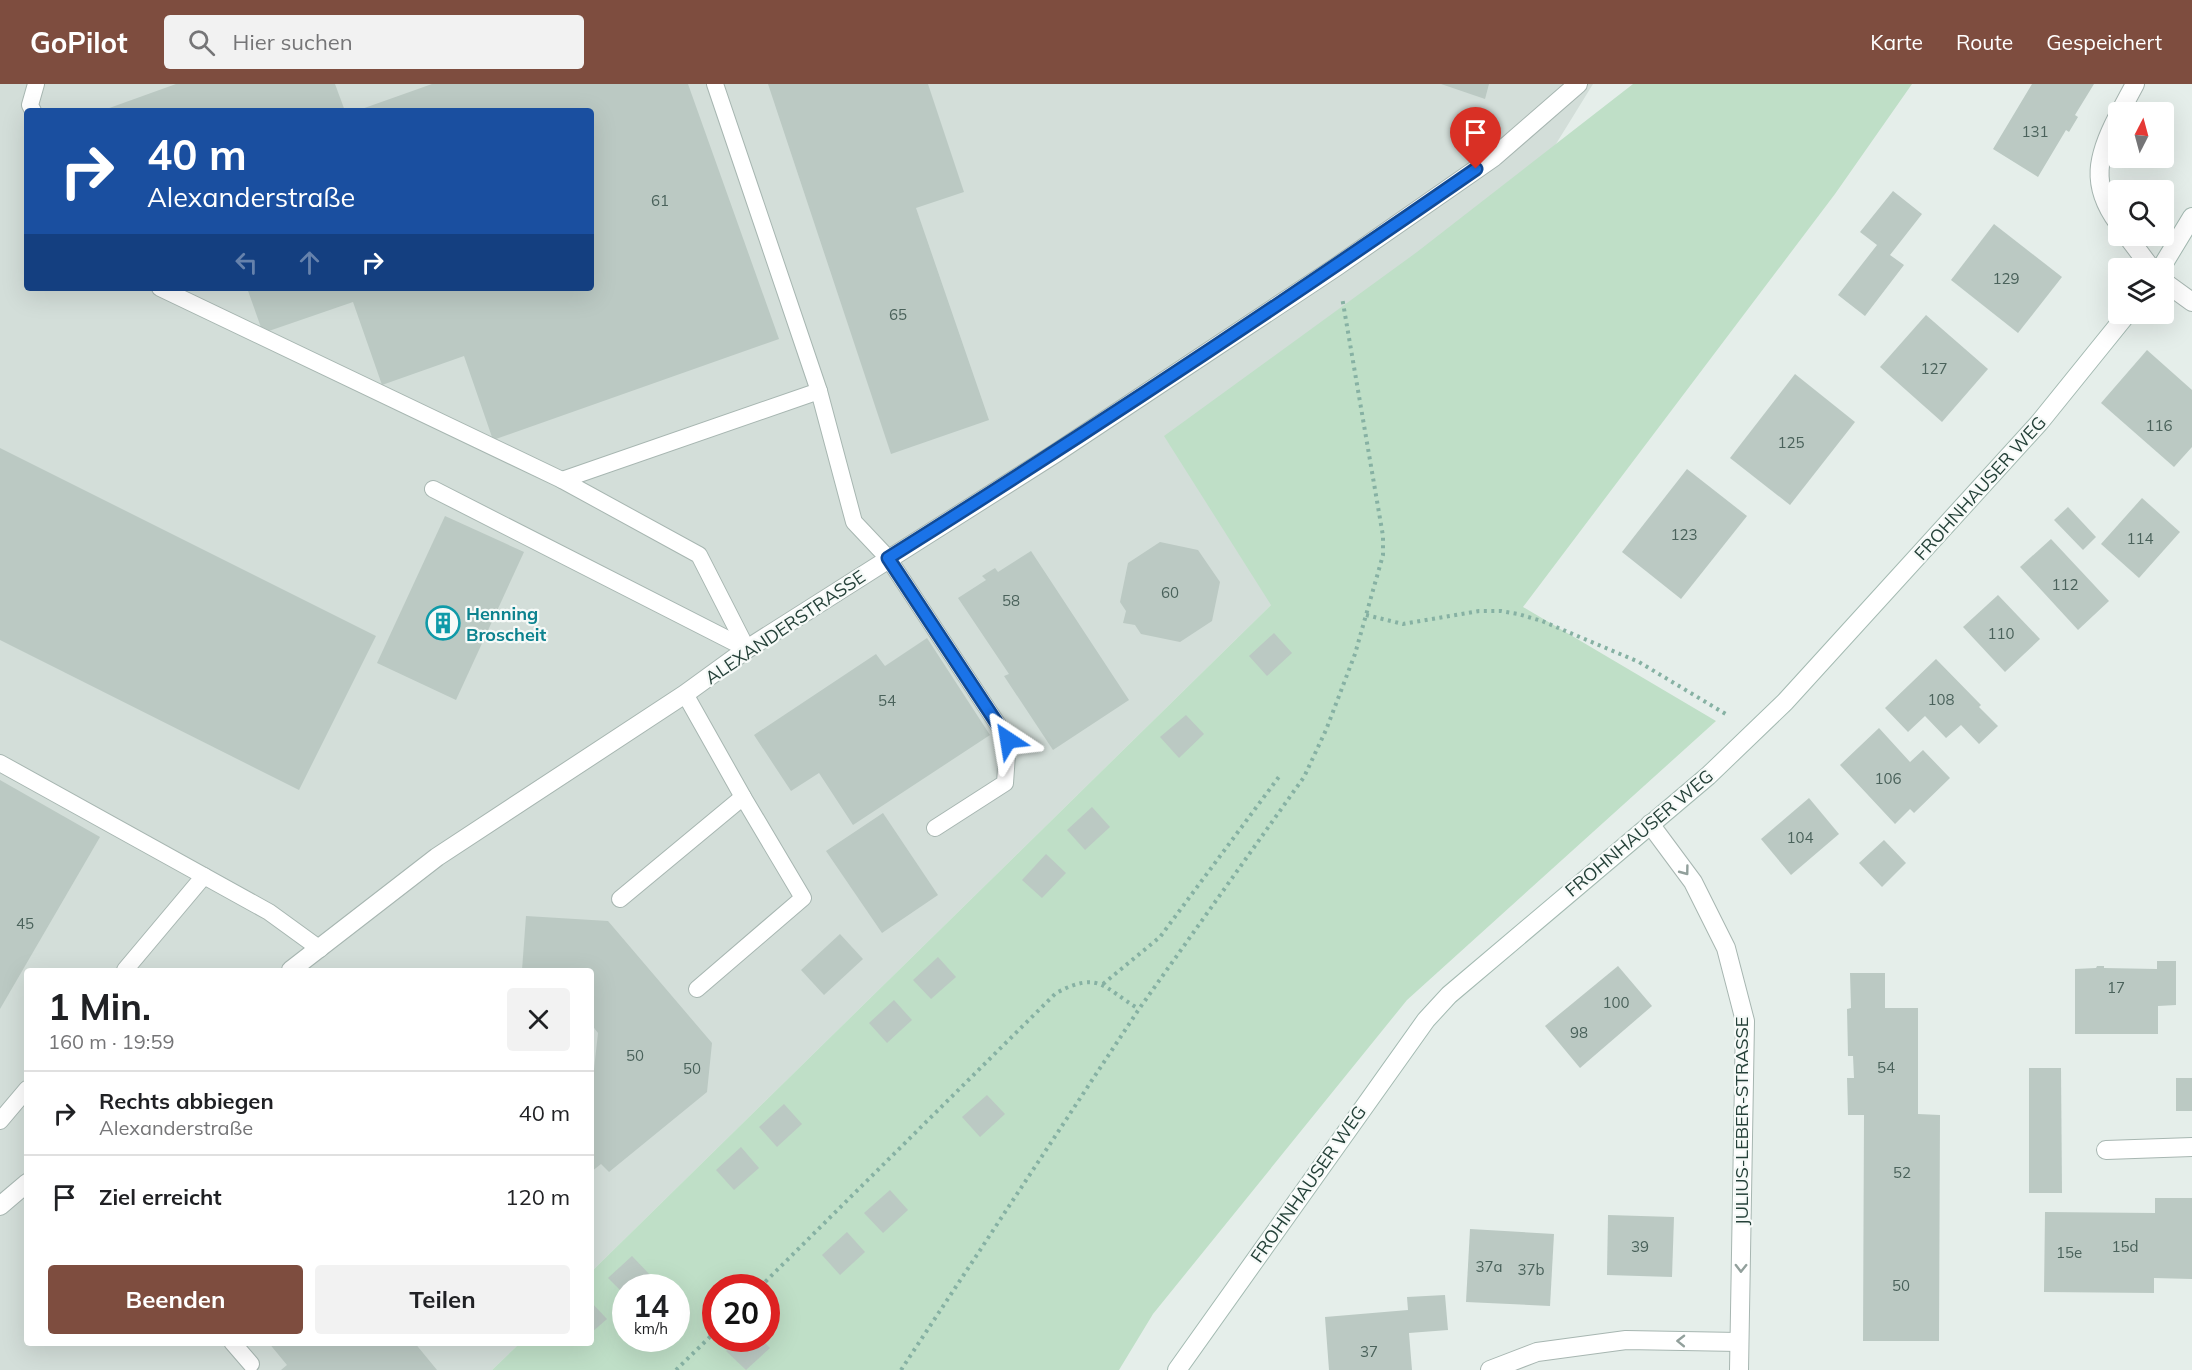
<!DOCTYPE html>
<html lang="de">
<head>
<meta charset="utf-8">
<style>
  :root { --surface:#fff; --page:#f2f2f2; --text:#202124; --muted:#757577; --line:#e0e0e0; --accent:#7e4d3f }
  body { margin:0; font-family:Mulish,sans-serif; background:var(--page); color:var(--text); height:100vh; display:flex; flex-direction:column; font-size:22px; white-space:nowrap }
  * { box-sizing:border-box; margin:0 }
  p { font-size:20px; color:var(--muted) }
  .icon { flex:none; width:33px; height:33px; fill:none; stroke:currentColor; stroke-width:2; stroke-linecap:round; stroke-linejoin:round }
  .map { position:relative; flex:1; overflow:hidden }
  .details { position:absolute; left:24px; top:884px; width:570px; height:378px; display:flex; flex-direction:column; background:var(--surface); border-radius:6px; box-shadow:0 6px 24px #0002 }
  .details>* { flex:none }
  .banner { position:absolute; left:24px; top:24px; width:570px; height:183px; border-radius:6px; box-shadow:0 6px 24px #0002; background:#1a4fa0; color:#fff; overflow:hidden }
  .needle { width:39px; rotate:6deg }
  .buttons { position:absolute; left:2108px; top:18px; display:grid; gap:12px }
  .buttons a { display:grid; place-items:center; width:66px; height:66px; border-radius:6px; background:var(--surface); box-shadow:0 6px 24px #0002; font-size:30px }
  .speed { position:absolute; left:612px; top:1190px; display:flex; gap:12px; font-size:30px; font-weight:700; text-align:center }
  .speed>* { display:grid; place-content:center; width:78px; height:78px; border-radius:50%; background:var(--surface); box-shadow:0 6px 24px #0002; line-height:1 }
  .speed small { font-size:15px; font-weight:400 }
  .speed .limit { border:9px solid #d22; background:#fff; color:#111 }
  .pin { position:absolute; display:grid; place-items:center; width:51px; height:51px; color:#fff; margin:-62px -26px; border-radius:50% 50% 50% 0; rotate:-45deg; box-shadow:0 0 6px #0007 }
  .pin .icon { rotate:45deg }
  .me { position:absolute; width:66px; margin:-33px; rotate:327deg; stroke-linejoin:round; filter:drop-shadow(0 0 4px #0008) }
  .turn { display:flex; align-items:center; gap:21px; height:126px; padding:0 24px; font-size:27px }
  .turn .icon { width:78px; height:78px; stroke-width:2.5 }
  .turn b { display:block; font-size:42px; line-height:51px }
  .lanes { display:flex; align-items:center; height:57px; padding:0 24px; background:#0003; justify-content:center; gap:30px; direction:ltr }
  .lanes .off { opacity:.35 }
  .round { display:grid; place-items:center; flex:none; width:63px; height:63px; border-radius:6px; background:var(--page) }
  .summary { display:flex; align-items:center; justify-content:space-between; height:102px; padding:0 24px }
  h1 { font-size:36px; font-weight:700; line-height:45px }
  .cta { display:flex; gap:12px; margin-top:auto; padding:12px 24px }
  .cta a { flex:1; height:69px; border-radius:6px; background:var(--accent); color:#fff; font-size:24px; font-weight:700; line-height:69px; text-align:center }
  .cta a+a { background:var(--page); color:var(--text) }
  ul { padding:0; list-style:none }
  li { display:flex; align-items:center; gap:18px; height:84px; padding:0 24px; border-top:2px solid var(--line) }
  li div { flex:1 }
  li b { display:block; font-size:22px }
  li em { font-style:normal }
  header { display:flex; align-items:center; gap:36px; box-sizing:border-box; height:84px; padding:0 30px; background:var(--accent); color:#fff }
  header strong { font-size:28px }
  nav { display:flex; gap:33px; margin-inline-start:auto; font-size:21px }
  .search { width:420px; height:54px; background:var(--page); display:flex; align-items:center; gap:15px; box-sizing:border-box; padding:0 21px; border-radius:6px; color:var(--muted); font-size:22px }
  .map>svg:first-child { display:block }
  .built { fill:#d3ded9; fill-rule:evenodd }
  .green { fill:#bfdfc7; fill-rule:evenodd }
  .building { fill:#bbc9c3 }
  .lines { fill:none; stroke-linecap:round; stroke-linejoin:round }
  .lane-casing { stroke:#a7b6b1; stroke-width:18 }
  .street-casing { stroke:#a7b6b1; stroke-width:20 }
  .secondary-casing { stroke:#a4bab2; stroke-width:20 }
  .path { stroke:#86b1a3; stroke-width:4; stroke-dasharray:3 4.5; stroke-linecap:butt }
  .lane { stroke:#fff; stroke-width:16 }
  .street { stroke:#fff; stroke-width:18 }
  .secondary { stroke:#fff; stroke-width:18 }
  .oneway { stroke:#92a09c }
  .route-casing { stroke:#114b97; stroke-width:15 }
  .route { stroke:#1a73e8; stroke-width:10 }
  .labels { text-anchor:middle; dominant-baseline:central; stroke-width:4.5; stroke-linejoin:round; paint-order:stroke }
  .number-label { font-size:15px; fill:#4a625b }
  .street-label { font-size:18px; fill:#244038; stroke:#f6faf8 }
  .culture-label { font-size:18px; font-weight:bold; fill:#0d838f; stroke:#f6faf8; text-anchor:start }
</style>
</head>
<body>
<header>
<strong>GoPilot</strong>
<div class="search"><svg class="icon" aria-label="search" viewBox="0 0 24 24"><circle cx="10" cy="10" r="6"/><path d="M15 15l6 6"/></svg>Hier suchen</div>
<nav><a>Karte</a><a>Route</a><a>Gespeichert</a></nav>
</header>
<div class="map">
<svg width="2192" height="1286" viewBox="0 0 2192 1286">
  <rect width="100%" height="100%" fill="#e5eeea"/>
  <path class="built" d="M 0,0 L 1593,0 L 1271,521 L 591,1188 L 591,886 L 27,886 L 27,1258 L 520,1259 L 492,1286 L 0,1286 ZM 27,27 L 591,27 L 591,204 L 27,204 Z"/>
  <path class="green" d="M 1633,0 L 1912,0 L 1835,110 L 1523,523 L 1716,637 L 1407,916 L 1153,1230 L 1119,1286 L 492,1286 L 520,1259 L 591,1258 L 591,1188 L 1271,521 L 1164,352 L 1417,168 ZM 626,1203 L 676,1203 L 676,1254 L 626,1254 ZM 716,1203 L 766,1203 L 766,1254 L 716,1254 Z"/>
  <g class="building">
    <path d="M 176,0 L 335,0 L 345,27 L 101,27 Z"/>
    <path d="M 432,0 L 688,0 L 779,255 L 493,356 L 464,272 L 382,301 L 353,218 L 263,249 L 247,204 L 591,204 L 591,27 L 356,27 Z"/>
    <path d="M 768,0 L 928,0 L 964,108 L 916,124 L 989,336 L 891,370 Z"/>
    <path d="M 1441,0 L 1489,0 L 1485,15 Z"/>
    <path d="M 2032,0 L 2094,0 L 2075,31 L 2078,33 L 2069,48 L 2066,46 L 2038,93 L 1993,65 Z"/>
    <path d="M 1893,107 L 1922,130 L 1890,171 L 1904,181 L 1865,232 L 1838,211 L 1877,161 L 1860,148 Z"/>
    <path d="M 1994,140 L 2062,193 L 2018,249 L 1951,196 Z"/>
    <path d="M 1926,231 L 1988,285 L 1942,338 L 1880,283 Z"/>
    <path d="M 2147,266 L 2192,306 L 2192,363 L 2174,383 L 2101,319 Z"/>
    <path d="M 1795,290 L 1855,338 L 1790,421 L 1730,374 Z"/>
    <path d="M 0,364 L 376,552 L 299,706 L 0,556 Z"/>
    <path d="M 1687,385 L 1747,432 L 1681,515 L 1622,468 Z"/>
    <path d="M 2142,414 L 2180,448 L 2139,494 L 2101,460 Z"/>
    <path d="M 2068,423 L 2096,453 L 2083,466 L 2054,436 Z"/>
    <path d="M 445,432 L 524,468 L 456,616 L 377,579 Z"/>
    <path d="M 2051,455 L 2109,517 L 2078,546 L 2020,483 Z"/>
    <path d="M 1160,458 L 1198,466 L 1220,498 L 1212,537 L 1180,558 L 1141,550 L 1135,541 L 1123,539 L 1126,527 L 1120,518 L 1128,479 Z"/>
    <path d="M 1031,467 L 1129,616 L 1053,666 L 1004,592 L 1009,590 L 958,514 L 986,496 L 982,492 L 995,484 L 998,488 Z"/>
    <path d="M 1998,511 L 2040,555 L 2005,588 L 1963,543 Z"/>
    <path d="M 1274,549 L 1292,569 L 1267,592 L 1249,572 Z"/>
    <path d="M 927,554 L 990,651 L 853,741 L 819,689 L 791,707 L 754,651 L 876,570 L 885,582 Z"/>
    <path d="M 1936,575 L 1981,621 L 1979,623 L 1998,642 L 1979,660 L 1961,641 L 1946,654 L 1925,632 L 1908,648 L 1885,624 Z"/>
    <path d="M 1186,631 L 1204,650 L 1179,674 L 1160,653 Z"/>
    <path d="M 1879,644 L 1910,678 L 1923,666 L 1950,694 L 1914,729 L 1910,725 L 1895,740 L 1840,681 Z"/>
    <path d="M 0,696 L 100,753 L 0,925 Z"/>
    <path d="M 1809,714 L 1839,750 L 1791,791 L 1761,755 Z"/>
    <path d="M 1092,723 L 1110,743 L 1085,766 L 1067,746 Z"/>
    <path d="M 883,729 L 938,811 L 882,849 L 826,767 Z"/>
    <path d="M 1884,756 L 1906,779 L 1882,803 L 1859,779 Z"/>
    <path d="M 1046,770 L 1066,789 L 1042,814 L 1022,796 Z"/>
    <path d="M 526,832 L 608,837 L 712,959 L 707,1008 L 609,1088 L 601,1080 L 591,1088 L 591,996 L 593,994 L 598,949 L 591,940 L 591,886 L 522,886 Z"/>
    <path d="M 840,850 L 863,875 L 824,911 L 801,886 Z"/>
    <path d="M 938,873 L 956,893 L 931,915 L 913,896 Z"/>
    <path d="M 2157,877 L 2176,877 L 2176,921 L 2158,922 L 2158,950 L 2075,950 L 2075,885 L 2096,884 L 2097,882 L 2104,882 L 2104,884 L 2157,885 Z"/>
    <path d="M 1618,882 L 1652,922 L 1580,984 L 1545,942 Z"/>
    <path d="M 1850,889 L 1885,889 L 1885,924 L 1918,924 L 1918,1030 L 1940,1031 L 1939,1257 L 1863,1257 L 1864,1031 L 1848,1031 L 1847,994 L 1854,994 L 1853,972 L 1848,972 L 1847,925 L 1851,924 Z"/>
    <path d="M 894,916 L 912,936 L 887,959 L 869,939 Z"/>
    <path d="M 2029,984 L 2061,984 L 2062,1109 L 2029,1109 Z"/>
    <rect x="2176" y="994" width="16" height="33"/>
    <path d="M 987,1011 L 1005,1030 L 980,1053 L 962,1033 Z"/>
    <path d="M 784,1020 L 802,1040 L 777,1063 L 759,1043 Z"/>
    <path d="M 741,1063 L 759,1084 L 734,1106 L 716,1086 Z"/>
    <path d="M 890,1106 L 908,1126 L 883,1149 L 864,1129 Z"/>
    <path d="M 2155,1114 L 2192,1114 L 2192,1195 L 2154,1194 L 2154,1209 L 2044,1208 L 2045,1128 L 2155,1129 Z"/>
    <path d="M 1608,1131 L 1674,1133 L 1672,1193 L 1607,1191 Z"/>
    <path d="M 1470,1145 L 1554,1150 L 1550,1222 L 1466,1218 Z"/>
    <path d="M 847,1148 L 865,1168 L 840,1191 L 822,1171 Z"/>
    <path d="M 632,1172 L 651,1192 L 640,1203 L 626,1203 L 626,1212 L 608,1194 Z"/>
    <path d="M 1445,1211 L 1448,1246 L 1409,1249 L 1412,1286 L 1329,1286 L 1325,1233 L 1408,1226 L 1407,1213 Z"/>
    <path d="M 591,1218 L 607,1235 L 591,1249 Z"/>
    <path d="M 741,1254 L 760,1254 L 770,1264 L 746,1286 L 726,1267 Z"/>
    <path d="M 268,1258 L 414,1258 L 437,1286 L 281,1286 L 287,1281 Z"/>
  </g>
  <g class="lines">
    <defs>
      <g id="lane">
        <path d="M 715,0 L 819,307"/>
        <path d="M 33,27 L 30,21 L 36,0"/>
        <path d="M 160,204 L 562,396"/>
        <path d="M 433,405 L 747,565"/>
        <path d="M 747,565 L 699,471 L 562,396 L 819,307 L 854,438 L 888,474 L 1008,656 L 1005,699 L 935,744"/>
        <path d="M 685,610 L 743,713 L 803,814 L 697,905"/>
        <path d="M 0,679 L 269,828 L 320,865"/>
        <path d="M 620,815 L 743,713"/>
        <path d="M 125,886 L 204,792"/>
        <path d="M 0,1037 L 27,1005"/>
        <path d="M 232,1258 L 251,1280"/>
      </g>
      <g id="street">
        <path d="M 2120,28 L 2135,0"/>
        <path d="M 2118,32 C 2097,72 2090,101 2118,139"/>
        <path d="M 2127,152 L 2151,184"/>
        <path d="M 2163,197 L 2192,218"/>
        <path d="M 1650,740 L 1693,798 L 1726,864 L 1745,937 L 1739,1286"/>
        <path d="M 291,886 L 437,773 L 685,610 L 747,565 L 1056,369 L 1336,183 L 1494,73 L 1578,0"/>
        <path d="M 2106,1066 L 2192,1063"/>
        <path d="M 0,1122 L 27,1099"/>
        <path d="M 1490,1286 L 1537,1268 L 1626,1256 L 1739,1258"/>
      </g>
      <g id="secondary">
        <path d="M 2161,184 L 2192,133"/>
        <path d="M 1177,1286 L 1426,936 L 1449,911 L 1708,692 L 1785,618 L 2039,339 L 2127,230"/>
      </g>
    </defs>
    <use href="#lane" class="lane-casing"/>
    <use href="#street" class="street-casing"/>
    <use href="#secondary" class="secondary-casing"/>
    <g class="path">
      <path d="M 1366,531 L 1403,540 L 1479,527 L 1501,527 L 1518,530 L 1542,537 L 1639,578 L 1729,632"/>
      <path d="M 1103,900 L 1160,853 L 1281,690"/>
      <path d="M 760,1203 L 1056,909 C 1100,886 1103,904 1139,925"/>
      <path d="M 676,1286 L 716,1247"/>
      <path d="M 901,1286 L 1139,925 L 1304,693 L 1326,646 L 1355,570 L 1383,471 L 1383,452 L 1342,213"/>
    </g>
    <use href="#lane" class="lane"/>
    <use href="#street" class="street"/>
    <use href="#secondary" class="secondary"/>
  </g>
  <defs><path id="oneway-chevron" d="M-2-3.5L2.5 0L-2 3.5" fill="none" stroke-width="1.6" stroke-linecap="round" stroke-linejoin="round" transform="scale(1.5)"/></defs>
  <g class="oneway">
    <use href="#oneway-chevron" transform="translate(1685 787) rotate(53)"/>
    <use href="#oneway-chevron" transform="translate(1741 1184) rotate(91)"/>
    <use href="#oneway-chevron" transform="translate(1681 1257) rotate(-179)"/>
  </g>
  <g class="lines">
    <defs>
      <path id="route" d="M 1008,656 L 888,474 C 1087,349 1283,219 1476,85"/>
    </defs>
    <use href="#route" class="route-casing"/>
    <use href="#route" class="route"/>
  </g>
  <defs>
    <symbol id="building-ring" viewBox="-11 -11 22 22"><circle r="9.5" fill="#f6faf8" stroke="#0f9aa8" stroke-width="1.5"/><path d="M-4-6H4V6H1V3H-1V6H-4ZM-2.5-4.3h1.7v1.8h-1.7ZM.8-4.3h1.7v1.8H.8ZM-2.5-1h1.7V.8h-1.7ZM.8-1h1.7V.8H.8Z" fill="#0f9aa8"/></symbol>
  </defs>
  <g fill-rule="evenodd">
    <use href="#building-ring" x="424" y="520" width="38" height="38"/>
  </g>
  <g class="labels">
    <g class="number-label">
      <text x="2035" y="47">131</text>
      <text x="660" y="116">61</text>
      <text x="2006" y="194">129</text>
      <text x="898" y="230">65</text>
      <text x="1934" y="284">127</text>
      <text x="2159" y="341">116</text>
      <text x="1791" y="358">125</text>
      <text x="1684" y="450">123</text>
      <text x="2140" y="454">114</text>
      <text x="2065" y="500">112</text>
      <text x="1170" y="508">60</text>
      <text x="1011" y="516">58</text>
      <text x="2001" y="549">110</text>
      <text x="1941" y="615">108</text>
      <text x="887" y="616">54</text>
      <text x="1888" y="694">106</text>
      <text x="1800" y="753">104</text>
      <text x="25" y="839">45</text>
      <text x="2116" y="903">17</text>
      <text x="1616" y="918">100</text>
      <text x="1579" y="948">98</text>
      <text x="635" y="971">50</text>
      <text x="1886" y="983">54</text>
      <text x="692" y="984">50</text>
      <text x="1902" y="1088">52</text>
      <text x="1640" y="1162">39</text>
      <text x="2125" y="1162">15d</text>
      <text x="2069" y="1168">15e</text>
      <text x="1489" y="1182">37a</text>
      <text x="1531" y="1185">37b</text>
      <text x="1901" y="1201">50</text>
      <text x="1369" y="1267">37</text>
    </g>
    <g class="street-label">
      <text transform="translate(1980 404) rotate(-48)">FROHNHAUSER WEG</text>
      <text transform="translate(785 543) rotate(-34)">ALEXANDERSTRASSE</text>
      <text transform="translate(1639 749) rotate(-40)">FROHNHAUSER WEG</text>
      <text transform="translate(1741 1037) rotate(-90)">JULIUS-LEBER-STRASSE</text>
      <text transform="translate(1308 1100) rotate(-55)">FROHNHAUSER WEG</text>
    </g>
    <g class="culture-label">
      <text x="466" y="529">Henning<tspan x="466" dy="21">Broscheit</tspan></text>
    </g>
  </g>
</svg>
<div class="buttons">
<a><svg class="needle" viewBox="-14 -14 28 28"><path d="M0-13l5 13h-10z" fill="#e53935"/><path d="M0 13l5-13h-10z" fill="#757577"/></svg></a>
<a><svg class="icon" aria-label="search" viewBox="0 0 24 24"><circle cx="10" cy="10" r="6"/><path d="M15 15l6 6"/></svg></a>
<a><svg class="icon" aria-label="layers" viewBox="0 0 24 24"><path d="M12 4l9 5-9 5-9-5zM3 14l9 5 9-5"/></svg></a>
</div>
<div class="speed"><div>14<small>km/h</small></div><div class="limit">20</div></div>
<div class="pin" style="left:1476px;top:85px;background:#d93025"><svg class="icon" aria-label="arrive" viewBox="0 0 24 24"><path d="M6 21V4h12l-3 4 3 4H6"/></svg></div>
<svg class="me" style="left:1008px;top:656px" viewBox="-20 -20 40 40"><path d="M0-17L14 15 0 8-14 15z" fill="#1a73e8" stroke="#fff" stroke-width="4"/></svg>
<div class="banner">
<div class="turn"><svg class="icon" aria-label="right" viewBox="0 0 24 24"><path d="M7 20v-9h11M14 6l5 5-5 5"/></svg><div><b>40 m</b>Alexanderstraße</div></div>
<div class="lanes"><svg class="icon off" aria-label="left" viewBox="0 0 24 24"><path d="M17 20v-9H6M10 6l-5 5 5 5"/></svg><svg class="icon off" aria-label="ahead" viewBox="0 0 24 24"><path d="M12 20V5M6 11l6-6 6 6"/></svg><svg class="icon" aria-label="right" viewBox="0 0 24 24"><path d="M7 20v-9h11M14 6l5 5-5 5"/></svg></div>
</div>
<section class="details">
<div class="summary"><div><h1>1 Min.</h1><p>160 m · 19:59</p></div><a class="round"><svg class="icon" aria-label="close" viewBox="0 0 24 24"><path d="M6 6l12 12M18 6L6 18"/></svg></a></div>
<ul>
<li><svg class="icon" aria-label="right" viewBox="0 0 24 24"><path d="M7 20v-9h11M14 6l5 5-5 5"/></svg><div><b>Rechts abbiegen</b><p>Alexanderstraße</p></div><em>40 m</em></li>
<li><svg class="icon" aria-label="arrive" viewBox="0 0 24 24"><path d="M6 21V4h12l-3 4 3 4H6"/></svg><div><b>Ziel erreicht</b></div><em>120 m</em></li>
</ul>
<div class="cta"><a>Beenden</a><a>Teilen</a></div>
</section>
</div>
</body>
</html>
